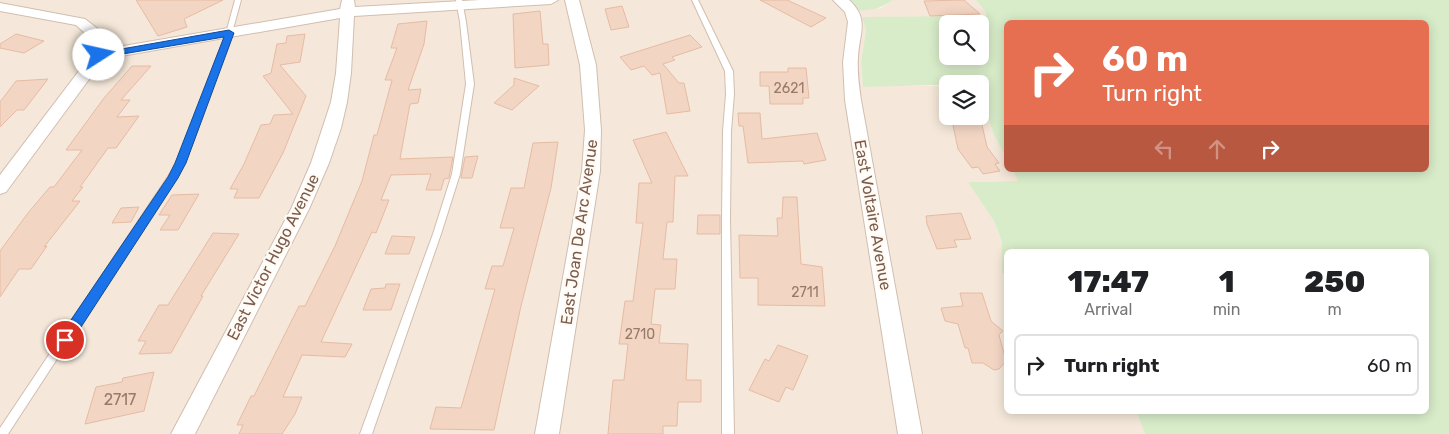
<!DOCTYPE html>
<html lang="en">
<head>
<meta charset="utf-8">
<style>
  :root { --surface:#fff; --page:#f2f2f2; --text:#202124; --muted:#757577; --line:#e0e0e0 }
  body { margin:0; font-family:Rubik,sans-serif; background:var(--page); color:var(--text); height:100vh; display:flex; flex-direction:column; font-size:19px; white-space:nowrap }
  * { box-sizing:border-box; margin:0 }
  p { font-size:16px; color:var(--muted) }
  .icon { flex:none; width:28px; height:28px; fill:none; stroke:currentColor; stroke-width:2; stroke-linecap:round; stroke-linejoin:round }
  .map { position:relative; flex:1; overflow:hidden }
  .side { position:absolute; left:1004px; top:249px; width:425px; height:165px; display:flex; flex-direction:column; background:var(--surface); border-radius:8px; box-shadow:0 2px 12px #0003 }
  .side>* { flex:none }
  .top-card { position:absolute; left:1004px; top:20px; width:425px; height:152px; border-radius:8px; box-shadow:0 2px 12px #0003; background:#e76f51; color:#fff; overflow:hidden }
  .fabs { position:absolute; left:939px; top:15px; display:grid; gap:10px }
  .fabs a { display:grid; place-items:center; width:50px; height:50px; border-radius:8px; background:var(--surface); box-shadow:0 2px 12px #0003; font-size:25px }
  .pin { position:absolute; display:grid; place-items:center; width:42px; height:42px; color:#fff; margin:-21px; border:2px solid #fff; border-radius:50%; box-shadow:0 1px 5px #0007 }
  .me { position:absolute; width:55px; margin:-28px; rotate:80deg; stroke-linejoin:round; filter:drop-shadow(0 0 4px #0008) }
  .turn { display:flex; align-items:center; gap:18px; height:105px; padding:0 15px; font-size:22px }
  .turn .icon { width:65px; height:65px; stroke-width:2.5 }
  .turn b { display:block; font-size:35px; line-height:42px }
  .lanes { display:flex; align-items:center; height:48px; padding:0 15px; background:#0003; justify-content:center; gap:25px; direction:ltr }
  .lanes .off { opacity:.35 }
  .eta { display:flex; justify-content:space-evenly; align-items:center; height:85px; text-align:center }
  .eta b { font-size:30px; font-weight:800; line-height:35px }
  ul { padding:0; list-style:none }
  li { display:flex; align-items:center; gap:15px; height:62px; margin:0 10px 8px; padding:0 5px; border:2px solid var(--line); border-radius:8px }
  li div { flex:1 }
  li b { display:block; font-size:19px }
  li em { font-style:normal }
  .map>svg:first-child { display:block }
  .residential { fill:#f5e8da }
  .green { fill:#d8ecc9; fill-rule:evenodd }
  .building { fill:#f3d5c3; stroke:#e6bba3 }
  .lines { fill:none; stroke-linecap:round; stroke-linejoin:round }
  .lane-casing { stroke:#d1beb0; stroke-width:2 }
  .street-casing { stroke:#d1beb0; stroke-width:2 }
  .lane { fill:#fff; fill-rule:evenodd }
  .street { fill:#fff; fill-rule:evenodd }
  .route { fill:#1a73e8; stroke:#114b97 }
  .labels { text-anchor:middle; dominant-baseline:central; stroke-width:4.5; stroke-linejoin:round; paint-order:stroke }
  .number-label { font-size:14px; fill:#987a6a }
  .street-label { font-size:16px; fill:#7a5c4d; stroke:#fffaf3 }
  .near-number-label { font-size:16px; fill:#987a6a }
</style>
</head>
<body>
<div class="map">
<svg width="1449" height="434" viewBox="0 0 1449 434">
  <rect width="100%" height="100%" fill="#fdf6ec"/>
  <path class="residential" d="M 0,0 L 849,0 L 859,10 L 881,8 L 893,0 L 976,0 L 985,11 L 986,16 L 866,30 L 861,62 L 863,86 L 947,86 L 948,116 L 980,116 L 980,90 L 993,133 L 1006,158 L 1006,170 L 1013,170 L 1019,181 L 969,182 L 994,221 L 1002,242 L 1002,273 L 1006,275 L 1006,411 L 1136,411 L 1145,434 L 0,434 Z"/>
  <g class="green">
    <path d="M 849,0 L 893,0 C 881,8 873,11 859,10 Z"/>
    <path d="M 976,0 L 1449,0 L 1449,434 L 1145,434 L 1136,411 L 1426,411 L 1426,251 L 1006,251 L 1006,275 L 1002,273 L 1002,242 L 994,221 L 968,182 L 1018,181 L 1013,170 L 1426,170 L 1426,22 L 1006,22 L 1006,158 L 993,133 L 980,90 L 980,84 L 863,87 L 861,62 L 866,30 L 862,17 L 986,16 L 985,11 ZM 948,24 L 980,24 L 980,56 L 948,56 Z"/>
  </g>
  <g class="building">
    <path d="M 136,0 L 223,0 L 184,19 L 187,27 L 158,36 Z"/>
    <path d="M 760,0 L 787,0 L 826,18 L 811,27 Z"/>
    <path d="M 964,0 L 980,14 L 930,16 L 924,1 Z"/>
    <path d="M 622,6 L 629,27 L 611,30 L 605,9 Z"/>
    <path d="M 540,11 L 543,44 L 548,44 L 549,65 L 515,68 L 513,14 Z"/>
    <path d="M 427,21 L 424,44 L 408,90 L 421,89 L 418,103 L 410,104 L 400,159 L 453,157 L 449,178 L 444,179 L 441,190 L 426,190 L 431,174 L 391,175 L 381,200 L 389,200 L 376,233 L 372,232 L 321,342 L 352,344 L 345,357 L 302,355 L 283,397 L 302,397 L 295,414 L 282,434 L 239,434 L 243,425 L 237,425 L 251,396 L 254,396 L 299,306 L 305,306 L 335,246 L 362,181 L 374,135 L 377,135 L 392,80 L 385,80 L 397,48 L 391,48 L 398,24 Z"/>
    <path d="M 16,34 L 44,41 L 24,53 L 0,48 L 0,44 Z"/>
    <path d="M 305,34 L 300,62 L 280,65 L 306,96 L 283,153 L 259,198 L 234,198 L 238,189 L 230,189 L 244,164 L 261,125 L 270,124 L 274,115 L 293,114 L 263,76 L 271,73 L 277,44 L 286,43 L 287,36 Z"/>
    <path d="M 690,35 L 702,47 L 672,57 L 675,60 L 663,64 L 679,83 L 684,83 L 690,111 L 667,114 L 660,73 L 652,75 L 644,66 L 631,70 L 620,57 Z"/>
    <path d="M 132,66 L 151,66 L 121,100 L 130,100 L 117,117 L 139,116 L 116,148 L 108,148 L 80,187 L 83,187 L 72,201 L 80,201 L 44,247 L 47,246 L 31,269 L 19,269 L 0,297 L 0,251 L 28,213 L 50,187 L 54,187 L 82,150 L 66,150 L 104,98 Z"/>
    <path d="M 788,68 L 806,68 L 809,98 L 803,98 L 803,104 L 770,104 L 769,86 L 760,86 L 760,72 L 788,72 Z"/>
    <path d="M 514,78 L 539,86 L 512,110 L 494,103 L 514,85 Z"/>
    <path d="M 48,79 L 24,110 L 17,110 L 0,127 L 0,102 L 16,81 Z"/>
    <path d="M 738,113 L 760,113 L 762,139 L 817,133 L 826,160 L 804,164 L 803,161 L 748,163 L 743,126 L 739,126 Z"/>
    <path d="M 951,116 L 980,116 L 987,147 L 999,163 L 995,164 L 1000,171 L 983,174 L 978,167 L 972,168 L 958,149 Z"/>
    <path d="M 666,132 L 688,176 L 675,176 L 673,222 L 667,222 L 663,259 L 677,259 L 675,289 L 655,289 L 651,324 L 661,325 L 659,343 L 688,344 L 686,380 L 701,380 L 701,402 L 678,402 L 677,426 L 663,426 L 663,434 L 608,434 L 613,380 L 624,380 L 628,344 L 619,344 L 625,301 L 633,301 L 643,223 L 636,223 L 639,183 L 652,183 L 633,140 Z"/>
    <path d="M 558,142 L 551,188 L 521,306 L 494,430 L 430,429 L 436,407 L 461,408 L 495,289 L 485,289 L 492,266 L 503,266 L 514,228 L 500,228 L 511,188 L 524,188 L 533,143 Z"/>
    <path d="M 478,156 L 472,178 L 461,178 L 465,157 Z"/>
    <path d="M 199,194 L 178,230 L 160,230 L 170,215 L 159,215 L 172,195 Z"/>
    <path d="M 783,197 L 797,197 L 801,264 L 822,267 L 825,306 L 758,305 L 758,278 L 740,278 L 739,235 L 778,236 L 777,218 L 782,218 Z"/>
    <path d="M 139,207 L 131,222 L 112,223 L 121,208 Z"/>
    <path d="M 961,213 L 971,239 L 954,240 L 957,247 L 937,249 L 927,224 L 926,216 Z"/>
    <path d="M 698,215 L 720,215 L 720,234 L 697,234 Z"/>
    <path d="M 213,233 L 239,234 L 201,296 L 203,296 L 171,353 L 139,354 L 146,341 L 138,341 L 159,305 L 168,305 Z"/>
    <path d="M 392,236 L 415,237 L 409,254 L 385,254 Z"/>
    <path d="M 386,284 L 400,284 L 391,310 L 363,310 L 371,289 L 385,288 Z"/>
    <path d="M 960,293 L 982,293 L 991,321 L 1003,331 L 999,335 L 1006,361 L 999,369 L 994,370 L 983,363 L 972,363 L 968,348 L 965,348 L 958,324 L 945,321 L 941,308 L 963,306 Z"/>
    <path d="M 778,345 L 808,356 L 793,390 L 786,387 L 779,402 L 749,390 L 765,359 L 769,361 Z"/>
    <path d="M 154,372 L 144,411 L 85,424 L 96,387 L 122,382 L 123,378 Z"/>
  </g>
  <g class="lines">
    <defs>
      <g id="lane">
        <path d="M 235,0 L 241,0 L 232,33 L 185,163 L 8,434 L 0,434 L 0,428 L 177,163 L 226,33 Z"/>
        <path d="M 456,0 L 462,0 L 466,22 L 474,84 L 460,174 L 441,234 L 372,434 L 360,434 L 433,234 L 452,174 L 466,84 L 460,22 Z"/>
        <path d="M 692,0 L 698,0 L 733,71 L 734,94 L 731,131 L 730,219 L 734,434 L 722,434 L 722,219 L 723,131 L 726,94 L 725,71 Z"/>
      </g>
      <g id="street">
        <path d="M 342,0 L 354,0 L 355,7 L 480,0 L 558,0 L 551,4 L 354,16 L 351,73 L 347,102 L 341,128 L 329,163 L 309,209 L 195,434 L 171,434 L 291,209 L 311,163 L 331,102 L 336,73 L 340,18 L 104,59 L 6,192 L 0,194 L 0,175 L 91,55 L 88,36 L 76,25 L 0,11 L 0,3 L 85,19 L 98,29 L 105,39 L 106,49 L 340,9 Z"/>
        <path d="M 565,0 L 579,0 L 596,65 L 601,130 L 600,171 L 559,434 L 535,434 L 582,171 L 585,130 L 580,65 Z"/>
        <path d="M 833,0 L 849,0 C 870,19 859,34 858,57 C 857,72 859,86 861,100 L 922,434 L 898,434 L 845,100 L 843,62 L 848,22 L 845,12 Z"/>
      </g>
    </defs>
    <use href="#lane" class="lane-casing"/>
    <use href="#street" class="street-casing"/>
    <use href="#lane" class="lane"/>
    <use href="#street" class="street"/>
  </g>
  <path class="route" d="M 229,30 L 234,33 L 186,163 L 178,178 L 70,344 L 65,345 L 60,344 L 58,340 L 60,336 L 168,177 L 175,163 L 224,37 L 99,58 L 95,55 L 99,53 Z"/>
  <g class="labels">
    <g class="number-label">
      <text x="789" y="88">2621</text>
      <text x="805" y="292">2711</text>
      <text x="640" y="334">2710</text>
    </g>
    <g class="street-label">
      <text transform="translate(873 215) rotate(80)">East Voltaire Avenue</text>
      <text transform="translate(579 232) rotate(-82)">East Joan De Arc Avenue</text>
      <text transform="translate(273 257) rotate(-63)">East Victor Hugo Avenue</text>
    </g>
    <g class="near-number-label">
      <text x="120" y="399">2717</text>
    </g>
  </g>
</svg>
<div class="fabs">
<a><svg class="icon" aria-label="search" viewBox="0 0 24 24"><circle cx="10" cy="10" r="6"/><path d="M15 15l6 6"/></svg></a>
<a><svg class="icon" aria-label="layers" viewBox="0 0 24 24"><path d="M12 4l9 5-9 5-9-5zM3 14l9 5 9-5"/></svg></a>
</div>
<div class="pin" style="left:65px;top:340px;background:#d93025"><svg class="icon" aria-label="arrive" viewBox="0 0 24 24"><path d="M6 21V4h12l-3 4 3 4H6"/></svg></div>
<svg class="me" style="left:99px;top:55px" viewBox="-20 -20 40 40"><circle r="19" fill="#fff"/><path d="M0-13L10 11 0 6-10 11z" fill="#1a73e8"/></svg>
<div class="top-card">
<div class="turn"><svg class="icon" aria-label="right" viewBox="0 0 24 24"><path d="M7 20v-9h11M14 6l5 5-5 5"/></svg><div><b>60 m</b>Turn right</div></div>
<div class="lanes"><svg class="icon off" aria-label="left" viewBox="0 0 24 24"><path d="M17 20v-9H6M10 6l-5 5 5 5"/></svg><svg class="icon off" aria-label="ahead" viewBox="0 0 24 24"><path d="M12 20V5M6 11l6-6 6 6"/></svg><svg class="icon" aria-label="right" viewBox="0 0 24 24"><path d="M7 20v-9h11M14 6l5 5-5 5"/></svg></div>
</div>
<section class="side">
<div class="eta">
<div><b>17:47</b><p>Arrival</p></div>
<div><b>1</b><p>min</p></div>
<div><b>250</b><p>m</p></div>
</div>
<ul>
<li><svg class="icon" aria-label="right" viewBox="0 0 24 24"><path d="M7 20v-9h11M14 6l5 5-5 5"/></svg><div><b>Turn right</b></div><em>60 m</em></li>
</ul>
</section>
</div>
</body>
</html>
